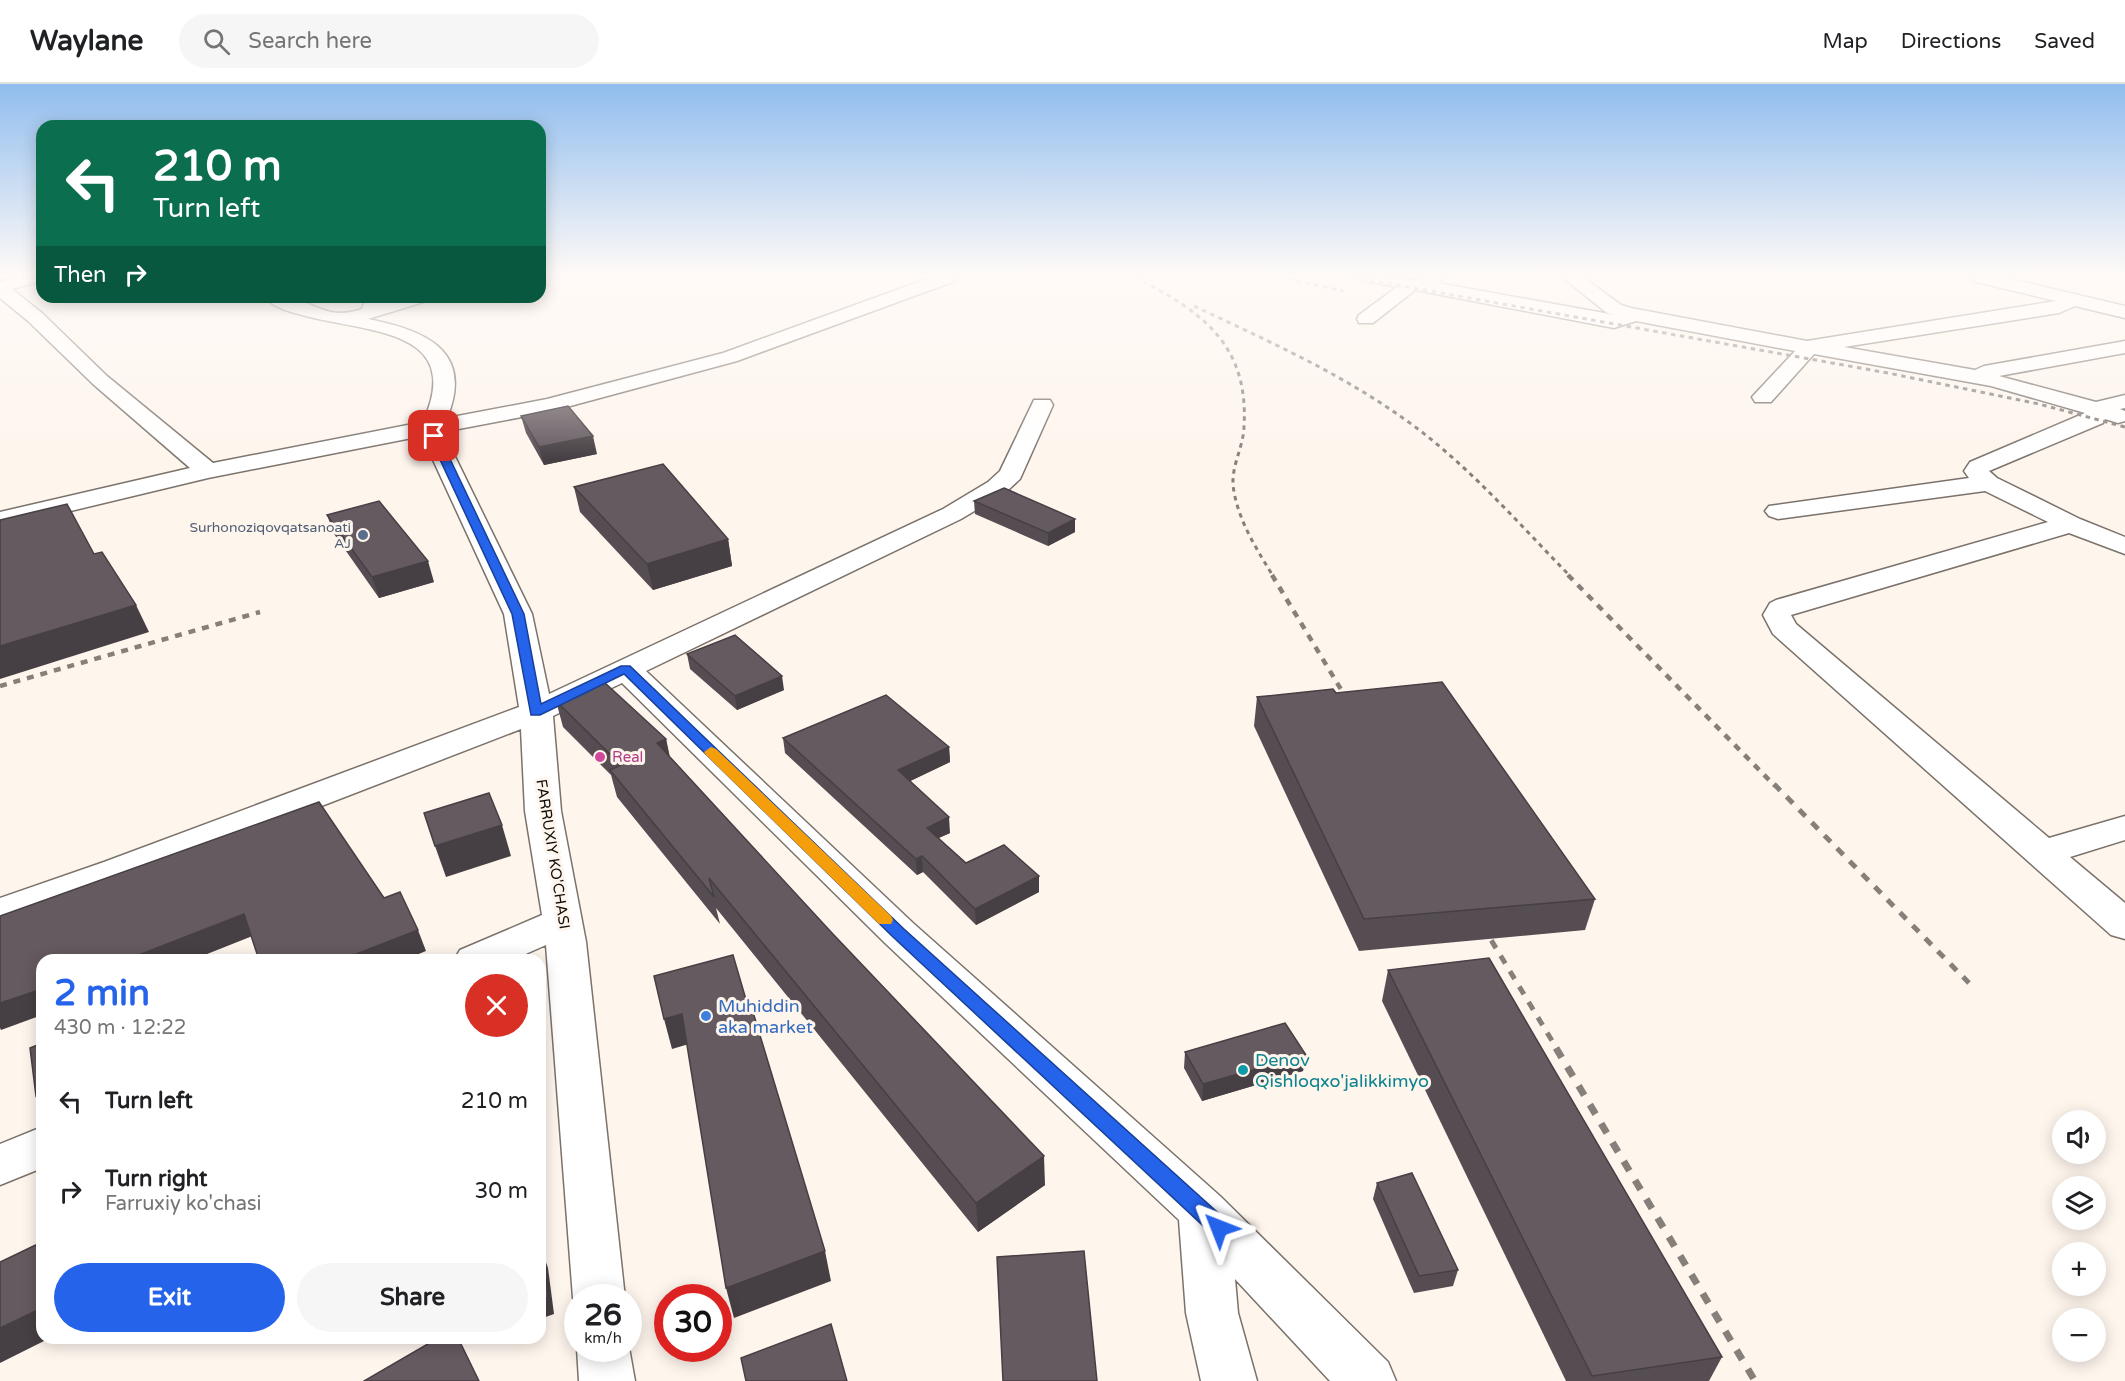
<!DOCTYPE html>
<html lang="en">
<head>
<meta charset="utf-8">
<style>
  :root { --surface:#fff; --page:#f6f6f6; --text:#202124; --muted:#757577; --line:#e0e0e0; --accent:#2563eb }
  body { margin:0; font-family:"Varela Round",sans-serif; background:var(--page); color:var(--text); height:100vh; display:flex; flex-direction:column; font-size:22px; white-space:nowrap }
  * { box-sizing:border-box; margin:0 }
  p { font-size:20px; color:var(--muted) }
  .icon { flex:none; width:33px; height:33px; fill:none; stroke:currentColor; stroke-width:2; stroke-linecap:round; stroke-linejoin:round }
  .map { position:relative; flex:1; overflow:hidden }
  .drawer { position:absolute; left:36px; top:870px; width:510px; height:390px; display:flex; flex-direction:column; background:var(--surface); border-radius:18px; box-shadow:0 3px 15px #0003 }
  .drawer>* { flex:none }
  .top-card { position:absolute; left:36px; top:36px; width:510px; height:183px; border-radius:18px; box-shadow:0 3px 15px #0003; background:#0b6e4f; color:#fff; overflow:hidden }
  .tools { position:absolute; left:2052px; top:1026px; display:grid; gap:12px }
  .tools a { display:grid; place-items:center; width:54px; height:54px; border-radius:50%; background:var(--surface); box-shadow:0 3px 15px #0003; font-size:30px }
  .speed { position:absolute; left:564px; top:1200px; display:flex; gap:12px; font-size:30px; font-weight:700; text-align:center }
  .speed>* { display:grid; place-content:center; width:78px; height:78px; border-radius:50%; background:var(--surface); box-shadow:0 3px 15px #0003; line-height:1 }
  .speed small { font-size:15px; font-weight:400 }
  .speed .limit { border:9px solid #d22; background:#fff; color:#111 }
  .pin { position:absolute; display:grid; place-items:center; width:51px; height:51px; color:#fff; margin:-26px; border-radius:12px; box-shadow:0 3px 9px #0006 }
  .me { position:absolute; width:66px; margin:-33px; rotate:315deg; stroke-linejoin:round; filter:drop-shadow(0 0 4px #0008) }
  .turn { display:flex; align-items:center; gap:21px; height:126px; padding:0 18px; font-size:27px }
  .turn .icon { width:78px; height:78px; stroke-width:2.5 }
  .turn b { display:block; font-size:42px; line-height:51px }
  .then { display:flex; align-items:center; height:57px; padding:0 18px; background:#0003; gap:12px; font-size:22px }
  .round { display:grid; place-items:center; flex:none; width:63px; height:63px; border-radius:32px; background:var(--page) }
  .headline { display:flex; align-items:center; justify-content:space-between; height:102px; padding:0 18px }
  h1 { font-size:36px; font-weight:800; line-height:45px; color:var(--accent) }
  .cta { display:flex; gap:12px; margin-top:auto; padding:12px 18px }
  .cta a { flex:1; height:69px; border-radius:36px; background:var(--accent); color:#fff; font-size:24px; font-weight:800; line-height:69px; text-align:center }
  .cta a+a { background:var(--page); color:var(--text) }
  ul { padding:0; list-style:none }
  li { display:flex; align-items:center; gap:18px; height:90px; padding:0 18px }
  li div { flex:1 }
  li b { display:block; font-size:22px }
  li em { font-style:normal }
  header { display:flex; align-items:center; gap:36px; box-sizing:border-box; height:84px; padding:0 30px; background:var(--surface); border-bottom:2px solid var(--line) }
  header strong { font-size:28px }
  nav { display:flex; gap:33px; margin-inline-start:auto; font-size:21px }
  .search { width:420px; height:54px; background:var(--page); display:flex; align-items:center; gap:15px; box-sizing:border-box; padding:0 21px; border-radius:33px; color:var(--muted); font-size:22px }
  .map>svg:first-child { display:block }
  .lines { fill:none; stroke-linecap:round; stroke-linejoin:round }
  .minor-casing { stroke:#7a726b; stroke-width:3 }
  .minor { fill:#fff; fill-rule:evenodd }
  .rail-far3 { stroke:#86807b; stroke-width:3; stroke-dasharray:4.5 4.5; stroke-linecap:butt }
  .rail-far2 { stroke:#86807b; stroke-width:4.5; stroke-dasharray:7 7; stroke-linecap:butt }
  .rail-far1 { stroke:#86807b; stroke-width:5; stroke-dasharray:9 9; stroke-linecap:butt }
  .rail { stroke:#86807b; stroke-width:7; stroke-dasharray:11 11; stroke-linecap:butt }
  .wall { fill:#564d53 }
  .shaded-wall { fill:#463f43 }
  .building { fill:#645a60; stroke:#463f43; stroke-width:1.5 }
  .route { fill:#2563eb; stroke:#184099; stroke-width:1.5 }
  .slow { fill:#f59e0b }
  .service-dot { fill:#5c6f8a; stroke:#fef5ed; stroke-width:2 }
  .hotel-dot { fill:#d1479c; stroke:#fef5ed; stroke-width:2 }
  .shop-dot { fill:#3f7fe0; stroke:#fef5ed; stroke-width:2 }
  .culture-dot { fill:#0f9aa8; stroke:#fef5ed; stroke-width:2 }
  .labels { text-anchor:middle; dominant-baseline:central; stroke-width:6; stroke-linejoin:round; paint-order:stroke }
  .far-service-label { font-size:14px; fill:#4e5e75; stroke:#fef5ed; text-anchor:end }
  .hotel-label { font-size:15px; fill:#b23c85; stroke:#fef5ed; text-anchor:start }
  .street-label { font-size:15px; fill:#100c0a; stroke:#fef5ed }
  .near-shop-label { font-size:18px; fill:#366cbe; stroke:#fef5ed; text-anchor:start }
  .near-culture-label { font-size:18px; fill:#0d838f; stroke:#fef5ed; text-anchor:start }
</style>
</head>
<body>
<header>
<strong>Waylane</strong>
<div class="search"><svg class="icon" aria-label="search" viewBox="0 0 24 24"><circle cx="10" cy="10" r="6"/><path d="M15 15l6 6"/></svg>Search here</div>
<nav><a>Map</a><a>Directions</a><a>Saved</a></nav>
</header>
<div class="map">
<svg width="2125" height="1297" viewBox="0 0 2125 1297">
  <rect width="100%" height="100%" fill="#fef5ed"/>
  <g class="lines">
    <defs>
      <g id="minor">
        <path d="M 17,193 L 42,193 L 42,197 L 12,205 L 42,229 L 107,292 L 213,379 L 423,338 C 465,245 370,249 306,232 C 294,229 273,224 265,213 C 272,213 282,211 289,213 C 318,221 330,236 362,225 L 366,213 L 384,213 L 382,219 L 401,213 L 430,213 L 427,217 L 368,235 C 424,246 475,266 447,334 L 547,315 L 723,269 L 932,193 L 958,193 L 955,197 L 737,277 L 548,328 L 443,348 L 532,530 L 549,610 L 943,425 L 988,398 L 1000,387 L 1034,316 L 1050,316 L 1053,321 L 1020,395 L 1006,408 L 961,435 L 646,587 L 913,839 L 1220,1112 L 1388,1278 L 1396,1297 L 1330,1297 L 1235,1195 L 1238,1229 L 1257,1297 L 1201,1297 L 1186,1229 L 1179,1136 L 885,859 L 622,599 L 553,632 L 561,727 L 586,858 L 625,1214 L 578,1214 L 578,1225 L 573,1214 L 546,861 L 512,876 L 454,876 L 460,866 L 542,831 L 525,727 L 521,645 L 130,796 L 0,842 L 0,814 L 104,778 L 519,623 L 504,530 L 422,352 L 208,394 L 0,444 L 0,428 L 190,384 L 93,300 L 28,237 L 0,214 L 0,198 Z"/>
        <path d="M 1362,193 L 1420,196 L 1424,193 L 1444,193 L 1438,199 L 1615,231 L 1607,229 L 1562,193 L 1583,193 L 1621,221 L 1631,224 L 1807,257 L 2056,217 L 1973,197 L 1970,193 L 2002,193 L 2125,222 L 2125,234 L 2075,222 L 2059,229 L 1844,263 L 1975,286 L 1984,282 L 2125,257 L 2125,269 L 1999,292 L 2096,318 L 2125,311 L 2125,324 L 2120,325 L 2125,327 L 2125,337 L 2118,339 L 2105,335 L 2103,339 L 1989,387 L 1997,394 L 2080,435 L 2125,453 L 2125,470 L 2069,449 L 1791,531 L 1796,540 L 2049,754 L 2125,732 L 2125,756 L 2070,773 L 2125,819 L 2125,855 L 2111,851 L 1773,550 L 1763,531 L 1770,519 L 1776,516 L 2048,438 L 1985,407 L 1778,435 L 1769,432 L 1765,427 L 1769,422 L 1969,394 L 1964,387 L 1970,378 L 2085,329 L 1991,302 L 1814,270 L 1771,318 L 1755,318 L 1752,313 L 1795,267 L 1636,237 L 1614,244 L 1415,206 L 1373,239 L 1359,239 L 1357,235 L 1359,231 L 1397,203 L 1365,197 Z"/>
        <path d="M 42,1043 L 42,1084 L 0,1101 L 0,1060 Z"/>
        <path d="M 628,1258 L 635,1297 L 579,1297 L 577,1264 L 578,1263 L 628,1264 Z"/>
      </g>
    </defs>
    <use href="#minor" class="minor-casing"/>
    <use href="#minor" class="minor"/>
    <g class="rail-far3">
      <path d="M 1135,193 C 1202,228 1249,260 1244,343 C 1243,364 1232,380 1233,401 C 1237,435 1256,464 1273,492"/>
      <path d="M 1279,193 L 1343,207"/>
      <path d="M 1352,193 L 1888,289 L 2039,320 L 2125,343"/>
      <path d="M 1194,222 C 1264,255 1336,287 1400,332 C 1464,376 1516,437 1570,492"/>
    </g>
    <g class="rail-far2">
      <path d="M 1272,491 L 1351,622"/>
      <path d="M 1568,491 L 1775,702"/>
      <path d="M 0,602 L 260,528"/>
    </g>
    <g class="rail-far1">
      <path d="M 1774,700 L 1969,899"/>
      <path d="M 1482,841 L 1557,965"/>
    </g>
    <path class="rail" d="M 1556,964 L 1755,1297"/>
  </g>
  <g class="wall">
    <path d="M 521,332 L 597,370 L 544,381 L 526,349 Z"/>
    <path d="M 574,403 L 728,455 L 732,482 L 653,506 L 580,428 Z"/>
    <path d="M 974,417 L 1075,435 L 1075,448 L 1048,462 L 975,430 Z"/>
    <path d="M 327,431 L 434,498 L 379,514 L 334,450 Z"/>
    <path d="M 687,570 L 784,606 L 737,626 L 690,585 Z"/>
    <path d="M 1336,609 L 1595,815 L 1585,846 L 1359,867 L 1254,642 L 1257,613 Z"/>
    <path d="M 556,617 L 666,655 L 670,673 L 1045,1101 L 978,1148 L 716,824 L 720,840 L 617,713 L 611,691 L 563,643 Z"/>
    <path d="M 783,654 L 949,663 L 950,678 L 910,697 L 950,749 L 938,754 L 966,779 L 1039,808 L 976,841 L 923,788 L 917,791 L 785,669 Z"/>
    <path d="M 1388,886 L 1722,1273 L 1709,1297 L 1566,1297 L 1382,917 Z"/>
    <path d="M 1185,968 L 1306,971 L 1303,987 L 1202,1017 L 1184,984 Z"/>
    <path d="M 1377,1099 L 1458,1186 L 1453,1202 L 1414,1209 L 1373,1115 Z"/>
  </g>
  <g class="shaded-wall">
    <path d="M 593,352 L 597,370 L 544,381 L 539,363 Z"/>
    <path d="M 1075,435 L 1075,448 L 1048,462 L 1048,449 Z"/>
    <path d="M 728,455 L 732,482 L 653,506 L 647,480 Z"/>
    <path d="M 428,477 L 434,498 L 379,514 L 372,493 Z"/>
    <path d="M 136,521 L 149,548 L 0,595 L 0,562 Z"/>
    <path d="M 782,592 L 784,606 L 737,626 L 735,612 Z"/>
    <path d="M 666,655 L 671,682 L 657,659 Z"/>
    <path d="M 949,663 L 950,678 L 900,702 L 898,686 Z"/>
    <path d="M 949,733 L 950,749 L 928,759 L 927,744 Z"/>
    <path d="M 502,741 L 511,772 L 446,793 L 435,762 Z"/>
    <path d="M 922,772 L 923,788 L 917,791 L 916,775 Z"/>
    <path d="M 1039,792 L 1039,808 L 976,841 L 975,825 Z"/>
    <path d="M 244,830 L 255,851 L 192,876 L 126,876 Z"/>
    <path d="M 418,846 L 426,867 L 404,876 L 341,876 Z"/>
    <path d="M 42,905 L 42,931 L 1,946 L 0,944 L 0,919 Z"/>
    <path d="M 682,930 L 689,960 L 672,965 L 664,935 Z"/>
    <path d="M 1306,971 L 1303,987 L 1202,1017 L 1203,1000 Z"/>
    <path d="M 42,1009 L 42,1020 L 36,1012 Z"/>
    <path d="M 1044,1072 L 1045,1101 L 978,1148 L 976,1119 Z"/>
    <path d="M 542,1167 L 548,1184 L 554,1230 L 540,1235 Z"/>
    <path d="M 825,1167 L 831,1197 L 734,1234 L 726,1204 Z"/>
    <path d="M 42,1224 L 42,1254 L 50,1254 L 0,1279 L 0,1244 Z"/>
  </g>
  <g class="building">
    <path d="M 568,322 L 593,352 L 539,363 L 521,332 Z"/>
    <path d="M 663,380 L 728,455 L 647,480 L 574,403 Z"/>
    <path d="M 1004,404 L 1075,435 L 1048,449 L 974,417 Z"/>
    <path d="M 379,417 L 428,477 L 372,493 L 327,431 Z"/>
    <path d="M 67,420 L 94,470 L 102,468 L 136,521 L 0,562 L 0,436 Z"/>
    <path d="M 735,551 L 782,592 L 735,612 L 687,570 Z"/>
    <path d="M 604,598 L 666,655 L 657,659 L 832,849 L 1044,1072 L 976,1119 L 709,794 L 714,813 L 610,686 L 621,681 L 556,617 Z"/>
    <path d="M 1442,598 L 1595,815 L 1364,835 L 1257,613 L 1333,605 L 1336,609 Z"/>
    <path d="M 886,611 L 949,663 L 898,686 L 949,733 L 927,744 L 966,779 L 1004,761 L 1039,792 L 975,825 L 922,772 L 916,775 L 783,654 Z"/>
    <path d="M 489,709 L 502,741 L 435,762 L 424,729 Z"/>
    <path d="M 319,718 L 384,814 L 400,808 L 418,846 L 341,876 L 259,876 L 244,830 L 126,876 L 42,876 L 42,905 L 0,919 L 0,832 Z"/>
    <path d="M 733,871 L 747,919 L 750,918 L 825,1167 L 726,1204 L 682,930 L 664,935 L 654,892 Z"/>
    <path d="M 1489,874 L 1722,1273 L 1592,1292 L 1388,886 Z"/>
    <path d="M 1285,939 L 1306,971 L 1203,1000 L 1185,968 Z"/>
    <path d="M 42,959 L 42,1009 L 36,1012 L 30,964 Z"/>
    <path d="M 1412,1089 L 1458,1186 L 1419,1192 L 1377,1099 Z"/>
    <path d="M 42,1158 L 42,1224 L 0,1244 L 0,1178 Z"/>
    <path d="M 542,1167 L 548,1213 L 540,1216 L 540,1168 Z"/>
    <path d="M 1084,1167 L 1097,1297 L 1003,1297 L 997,1173 Z"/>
    <path d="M 831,1240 L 847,1297 L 746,1297 L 741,1274 Z"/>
    <path d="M 438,1254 L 458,1254 L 479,1297 L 364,1297 Z"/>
  </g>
  <linearGradient id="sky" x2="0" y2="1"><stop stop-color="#90bdee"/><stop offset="0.51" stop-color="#fffaf7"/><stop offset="1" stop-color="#fffaf7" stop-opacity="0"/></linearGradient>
  <rect width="2125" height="375" fill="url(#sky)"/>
  <path class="route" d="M 434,349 L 439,352 L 524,530 L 541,620 L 621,582 L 630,582 L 904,845 L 1227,1137 L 1230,1144 L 1227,1150 L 1219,1153 L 1212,1150 L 893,853 L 624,590 L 540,631 L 531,631 L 512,530 L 429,352 Z"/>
  <path class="slow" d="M 711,663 L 716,665 L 891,832 L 893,836 L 891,840 L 879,840 L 706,671 L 704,668 Z"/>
  <circle class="service-dot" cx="363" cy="451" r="6"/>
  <circle class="hotel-dot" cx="600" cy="673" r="6"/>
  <circle class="shop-dot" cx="706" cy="932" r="6"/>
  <circle class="culture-dot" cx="1243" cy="986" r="6"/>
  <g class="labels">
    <g class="far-service-label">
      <text x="351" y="443">Surhonoziqovqatsanoati<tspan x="351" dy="16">AJ</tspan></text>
    </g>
    <g class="hotel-label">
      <text x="612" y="673">Real</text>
    </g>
    <g class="street-label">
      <text transform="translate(553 770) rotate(81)">FARRUXIY KO'CHASI</text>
    </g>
    <g class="near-shop-label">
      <text x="718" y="922">Muhiddin<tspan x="718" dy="21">aka market</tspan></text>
    </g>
    <g class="near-culture-label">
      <text x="1255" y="976">Denov<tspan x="1255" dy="21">Qishloqxo'jalikkimyo</tspan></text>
    </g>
  </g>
</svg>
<div class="tools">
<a><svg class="icon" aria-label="sound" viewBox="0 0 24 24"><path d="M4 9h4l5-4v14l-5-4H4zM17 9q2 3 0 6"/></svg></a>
<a><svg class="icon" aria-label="layers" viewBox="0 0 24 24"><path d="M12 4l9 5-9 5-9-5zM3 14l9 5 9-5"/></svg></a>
<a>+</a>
<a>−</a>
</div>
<div class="speed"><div>26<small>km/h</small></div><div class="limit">30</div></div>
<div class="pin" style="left:434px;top:352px;background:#d93025"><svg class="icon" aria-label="arrive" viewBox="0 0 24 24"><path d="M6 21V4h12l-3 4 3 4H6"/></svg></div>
<svg class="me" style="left:1219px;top:1144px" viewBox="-20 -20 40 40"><path d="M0-17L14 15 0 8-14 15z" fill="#2563eb" stroke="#fff" stroke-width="4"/></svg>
<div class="top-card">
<div class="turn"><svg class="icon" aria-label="left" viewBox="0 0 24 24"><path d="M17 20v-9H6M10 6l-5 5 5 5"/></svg><div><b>210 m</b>Turn left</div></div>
<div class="then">Then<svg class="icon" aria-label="right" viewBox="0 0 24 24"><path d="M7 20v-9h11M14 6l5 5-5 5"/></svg></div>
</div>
<section class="drawer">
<div class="headline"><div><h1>2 min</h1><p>430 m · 12:22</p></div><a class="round" style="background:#d93025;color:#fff"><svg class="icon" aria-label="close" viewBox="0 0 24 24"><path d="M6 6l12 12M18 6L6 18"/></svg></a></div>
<ul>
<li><svg class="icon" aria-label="left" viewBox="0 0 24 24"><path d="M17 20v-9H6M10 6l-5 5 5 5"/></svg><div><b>Turn left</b></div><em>210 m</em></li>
<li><svg class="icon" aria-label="right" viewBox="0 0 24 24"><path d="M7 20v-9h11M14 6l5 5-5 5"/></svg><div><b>Turn right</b><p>Farruxiy ko'chasi</p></div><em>30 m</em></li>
</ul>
<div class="cta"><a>Exit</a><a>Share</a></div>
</section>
</div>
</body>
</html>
